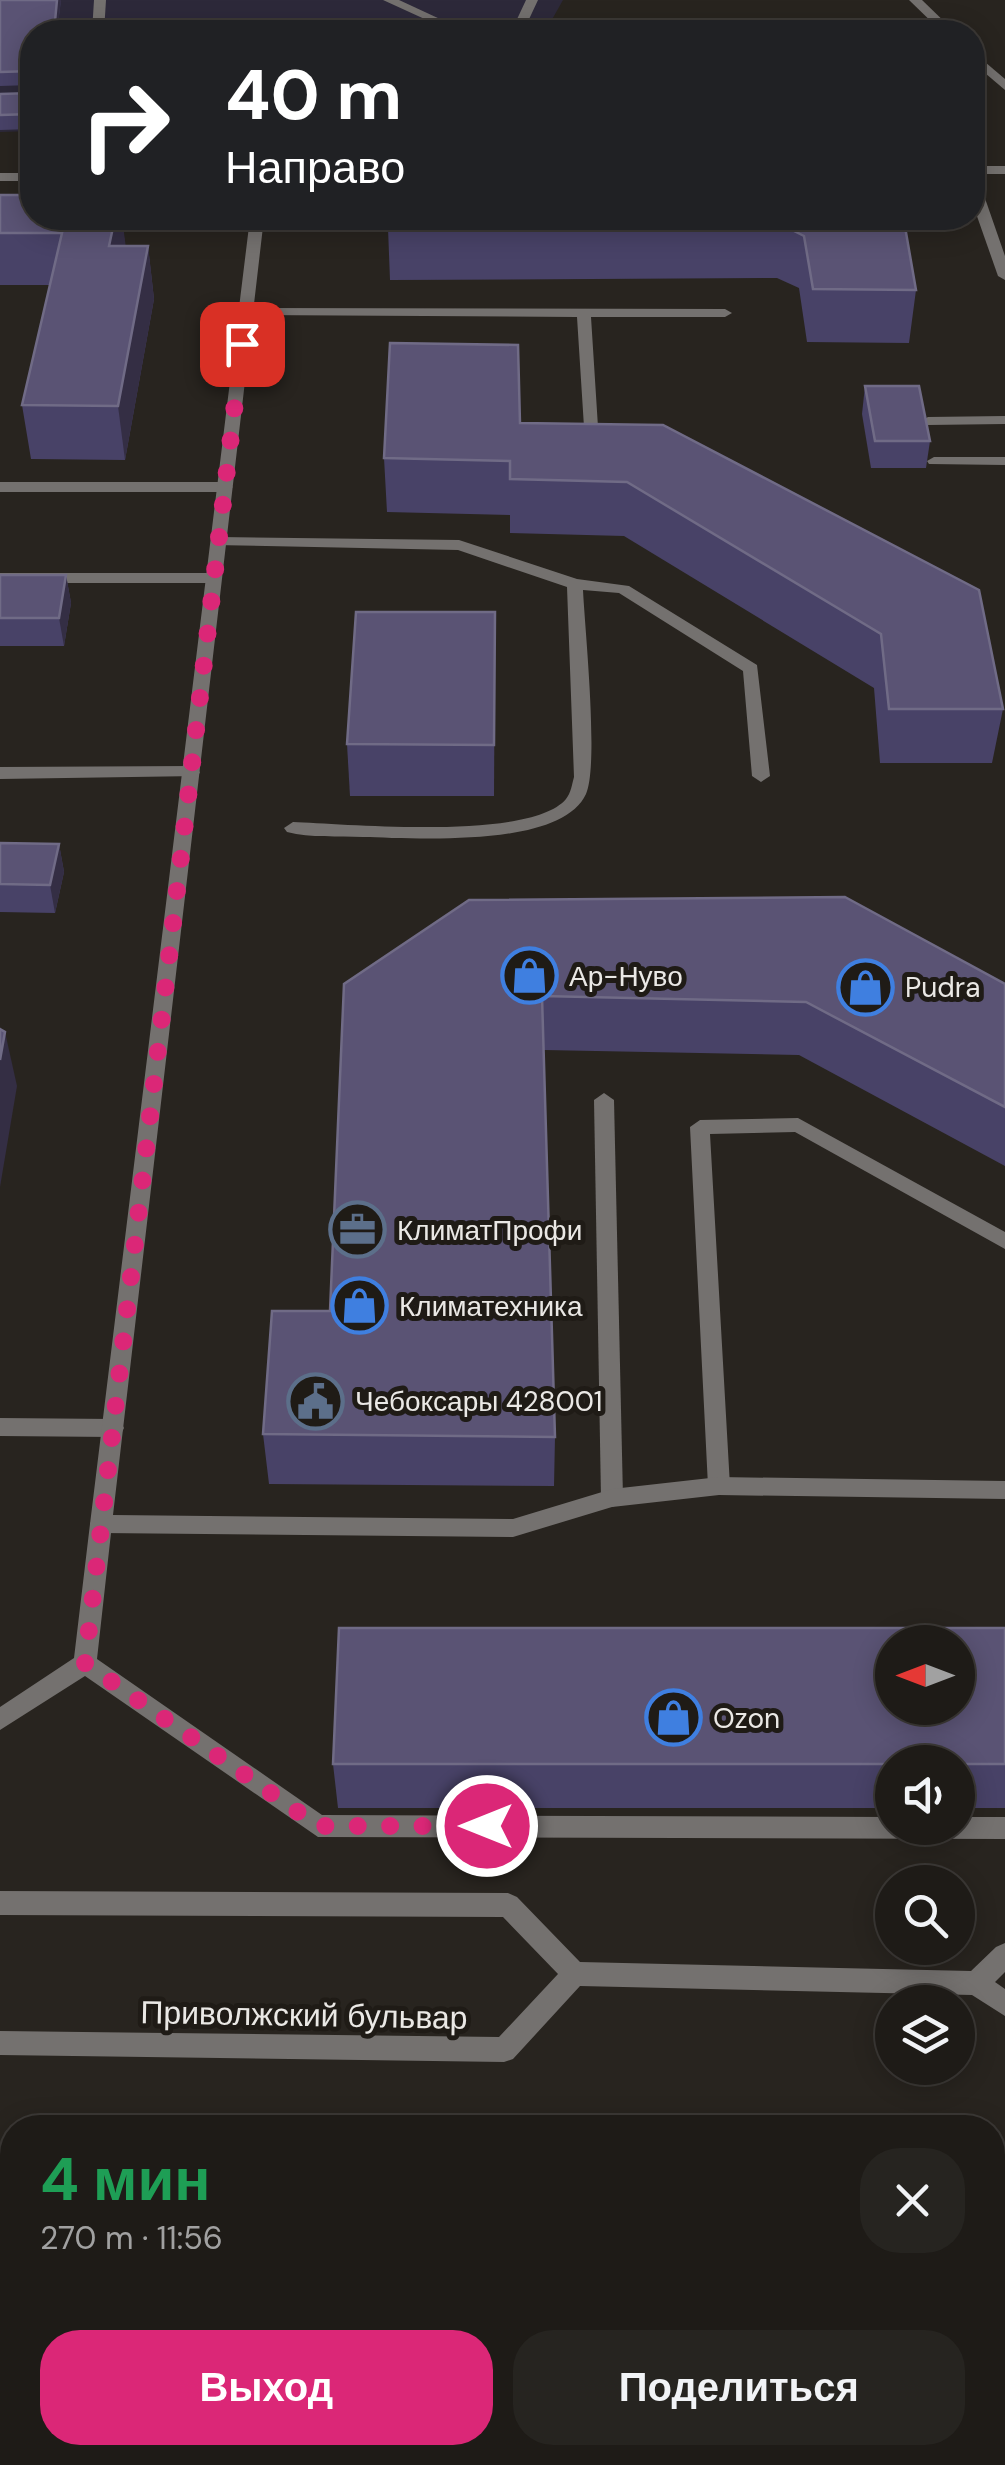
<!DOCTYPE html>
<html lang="ru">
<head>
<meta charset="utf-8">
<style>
  :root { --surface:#1e1b17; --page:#262420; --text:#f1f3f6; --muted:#a1a1a1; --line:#3c3936; --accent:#db2777 }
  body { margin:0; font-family:"DM Sans",sans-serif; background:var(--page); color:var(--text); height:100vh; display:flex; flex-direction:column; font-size:38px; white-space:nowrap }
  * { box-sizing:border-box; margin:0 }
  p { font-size:32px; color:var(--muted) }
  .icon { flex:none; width:55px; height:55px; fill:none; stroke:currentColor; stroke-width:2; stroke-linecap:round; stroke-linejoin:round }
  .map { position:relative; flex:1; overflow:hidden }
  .panel { position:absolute; left:0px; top:2115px; width:1005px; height:350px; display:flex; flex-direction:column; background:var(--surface); border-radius:40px 40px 0 0; box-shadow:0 5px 25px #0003,0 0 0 2px var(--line) }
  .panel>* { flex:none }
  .top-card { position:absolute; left:20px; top:20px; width:965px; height:210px; border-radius:40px; box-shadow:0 5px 25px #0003,0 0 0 2px var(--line); background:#202124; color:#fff; overflow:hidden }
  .needle { width:65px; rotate:270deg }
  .buttons { position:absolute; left:875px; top:1625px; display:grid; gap:20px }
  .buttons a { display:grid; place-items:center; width:100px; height:100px; border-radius:50%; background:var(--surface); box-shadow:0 5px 25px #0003,0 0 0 2px var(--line); font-size:50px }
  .pin { position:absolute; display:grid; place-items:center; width:85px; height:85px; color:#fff; margin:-42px; border-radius:20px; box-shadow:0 5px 15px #0006 }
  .me { position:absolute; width:110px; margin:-55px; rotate:270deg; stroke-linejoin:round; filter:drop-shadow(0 0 8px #0008) }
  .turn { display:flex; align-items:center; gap:35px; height:210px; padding:0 40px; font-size:45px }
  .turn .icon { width:130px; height:130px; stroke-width:2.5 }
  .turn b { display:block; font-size:70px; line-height:85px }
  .round { display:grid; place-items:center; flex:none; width:105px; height:105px; border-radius:40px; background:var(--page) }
  .summary { display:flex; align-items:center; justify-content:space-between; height:170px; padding:0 40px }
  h1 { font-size:60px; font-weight:700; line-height:75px; color:#1e9e55 }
  .action { display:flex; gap:20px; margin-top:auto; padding:20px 40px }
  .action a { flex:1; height:115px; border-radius:40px; background:var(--accent); color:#fff; font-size:40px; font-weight:700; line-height:115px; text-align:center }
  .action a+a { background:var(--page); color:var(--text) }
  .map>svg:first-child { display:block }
  .industrial { fill:#2d293a }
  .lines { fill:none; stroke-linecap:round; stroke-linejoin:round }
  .service { fill:#74716f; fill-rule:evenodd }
  .pedestrian { fill:#74716f; fill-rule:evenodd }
  .minor { fill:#74716f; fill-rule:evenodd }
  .wall { fill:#484267 }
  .shaded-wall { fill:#342e44 }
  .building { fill:#5a5374; stroke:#706b86; stroke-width:2.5; fill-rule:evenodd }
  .route { stroke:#db2777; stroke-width:18; stroke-dasharray:0 32.4 }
  .labels { text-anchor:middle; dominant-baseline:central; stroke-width:10; stroke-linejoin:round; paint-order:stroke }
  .poi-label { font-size:28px; fill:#eae8e5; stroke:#1f1b16; text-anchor:start }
  .near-street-label { font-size:32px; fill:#eae8e5; stroke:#1f1b16 }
</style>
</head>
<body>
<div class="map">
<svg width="1005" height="2465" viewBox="0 0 1005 2465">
  <rect width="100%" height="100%" fill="#28241f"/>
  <path class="industrial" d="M 0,0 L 563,0 L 545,32 L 32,32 L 32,131 L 0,132 Z"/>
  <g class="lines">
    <g class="service">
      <path d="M 94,0 L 106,0 L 104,32 L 92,32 Z"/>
      <path d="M 383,0 L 399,0 L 468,32 L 453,32 Z"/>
      <path d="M 526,0 L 538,0 L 523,32 L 511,32 Z"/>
      <path d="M 909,0 L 922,0 L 955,32 L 942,32 Z"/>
      <path d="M 972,51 L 1005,79 L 1005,90 L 972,62 Z"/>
      <path d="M 246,308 L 725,309 L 732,313 L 725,317 L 591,317 L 598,427 L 591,431 L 584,427 L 577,317 L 241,315 L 239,312 Z"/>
      <path d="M 1005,416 L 1005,424 L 928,425 L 921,421 L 928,417 Z"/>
      <path d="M 934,457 L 1005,457 L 1005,465 L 929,464 L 927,461 Z"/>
      <path d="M 0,482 L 225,482 L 233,487 L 225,492 L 0,492 Z"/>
      <path d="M 219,537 L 459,540 L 577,579 L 629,586 L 757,665 L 770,776 L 761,782 L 752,776 L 743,671 L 619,593 L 583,590 C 585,631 599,764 586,794 C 561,849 413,838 363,837 C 338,836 311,838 287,832 L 284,828 L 293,822 C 347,824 531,841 566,799 C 571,793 572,784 574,777 L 567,587 L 458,550 L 214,545 L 214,539 Z"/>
      <path d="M 0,573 L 214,573 L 222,578 L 214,583 L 0,583 Z"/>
      <path d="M 192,766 L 200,772 L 198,776 L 0,779 L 0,767 Z"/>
      <path d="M 604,1093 L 614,1100 L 623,1498 L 620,1504 L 612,1507 L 604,1504 L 601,1498 L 594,1100 Z"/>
      <path d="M 798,1118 L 1005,1232 L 1005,1249 L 795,1132 L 710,1134 L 730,1486 L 727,1492 L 719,1495 L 711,1492 L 708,1486 L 690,1127 L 700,1120 Z"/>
      <path d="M 0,1418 L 113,1419 L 121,1422 L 124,1428 L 121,1434 L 113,1437 L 0,1436 Z"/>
      <path d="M 101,1515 L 109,1517 L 112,1524 L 97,1659 L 322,1815 L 892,1817 L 892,1828 L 958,1828 L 958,1817 L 1005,1817 L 1005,1839 L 318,1837 L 85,1676 L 0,1730 L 0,1707 L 74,1658 L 90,1524 L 93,1517 Z"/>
      <rect x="992" y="2178" width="13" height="26"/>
      <path d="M 12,2433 L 12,2452 L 24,2452 L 15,2465 L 0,2465 L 0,2440 Z"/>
    </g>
    <path class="pedestrian" d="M 0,1891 L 508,1893 L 517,1897 L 580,1962 L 971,1971 L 996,1947 L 1005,1943 L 1005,1972 L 995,1982 L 1005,1989 L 1005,2016 L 972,1995 L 580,1986 L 513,2059 L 504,2062 L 0,2055 L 0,2031 L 499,2037 L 558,1974 L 503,1917 L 0,1915 Z"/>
    <g class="minor">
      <rect x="972" y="166" width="33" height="8"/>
      <rect x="0" y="173" width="32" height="8"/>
      <path d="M 972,177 L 979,181 L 1005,256 L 1005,280 L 998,276 L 972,202 Z"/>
      <path d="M 250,218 L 264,218 L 113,1515 L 513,1519 L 612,1489 L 719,1477 L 1005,1481 L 1005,1499 L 719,1495 L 612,1507 L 513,1537 L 101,1533 L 93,1531 L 90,1524 Z"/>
    </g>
  </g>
  <g class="wall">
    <path d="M 0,0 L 61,0 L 57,32 L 32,32 L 32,85 L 0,86 Z"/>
    <path d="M 32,93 L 32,129 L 0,130 L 0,94 Z"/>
    <path d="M 0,195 L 32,218 L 122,218 L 125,246 L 148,246 L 154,299 L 125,460 L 31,459 L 22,405 L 50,285 L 0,285 Z"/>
    <path d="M 895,218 L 916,290 L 909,343 L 807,342 L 799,288 L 777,278 L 390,280 L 388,228 Z"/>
    <path d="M 865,386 L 930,441 L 926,468 L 871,468 L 862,414 Z"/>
    <path d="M 520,423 L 663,425 L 1003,709 L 992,763 L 880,763 L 874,688 L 624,536 L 510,533 L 510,515 L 387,512 L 384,458 Z"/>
    <path d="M 0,575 L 66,575 L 71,603 L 64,646 L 0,646 Z"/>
    <path d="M 495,612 L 494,796 L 350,796 L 347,744 Z"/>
    <path d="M 0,843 L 59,844 L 64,872 L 55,913 L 0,912 Z"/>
    <path d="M 344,984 L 1005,984 L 1005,1166 L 799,1055 L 544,1050 L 555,1437 L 554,1486 L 269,1484 L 263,1434 L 330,1311 Z"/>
    <path d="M 1005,1628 L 1005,1808 L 958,1808 L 958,1762 L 892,1762 L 892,1808 L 338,1808 L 333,1764 Z"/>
    <path d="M 992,2246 L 1005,2246 L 1005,2464 L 287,2464 L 284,2452 L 992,2452 Z"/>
  </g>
  <g class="shaded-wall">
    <path d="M 57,0 L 61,0 L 57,32 L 54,32 Z"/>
    <path d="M 115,218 L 122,218 L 126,248 L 109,246 Z"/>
    <path d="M 148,246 L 154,299 L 125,460 L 118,406 Z"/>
    <path d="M 66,575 L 71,603 L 64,646 L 59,618 Z"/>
    <path d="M 59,844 L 64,872 L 55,913 L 50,885 Z"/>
    <path d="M 5,1032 L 17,1086 L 0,1187 L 0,1060 Z"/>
  </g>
  <g class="building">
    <path d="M 0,0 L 57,0 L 54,32 L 32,32 L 32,71 L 0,72 Z"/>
    <path d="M 32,93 L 32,114 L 0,115 L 0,94 Z"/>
    <path d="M 0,195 L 32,195 L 32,218 L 115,218 L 109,246 L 148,246 L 118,406 L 22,405 L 62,233 L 0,233 Z"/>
    <path d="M 388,218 L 895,218 L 904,221 L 916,290 L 813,289 L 804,236 L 782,225 L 388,228 Z"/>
    <path d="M 390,343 L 518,345 L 520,423 L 663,425 L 979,590 L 1003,709 L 889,709 L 881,634 L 627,482 L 510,479 L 510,461 L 384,458 Z"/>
    <path d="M 865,386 L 919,386 L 930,441 L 875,441 Z"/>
    <path d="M 0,575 L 66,575 L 59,618 L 0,618 Z"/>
    <path d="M 356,612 L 495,612 L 494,745 L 347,744 Z"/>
    <path d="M 0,843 L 59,844 L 50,885 L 0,884 Z"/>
    <path d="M 845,897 L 1005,984 L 1005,1107 L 806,1002 L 542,996 L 555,1437 L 263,1434 L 272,1311 L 330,1311 L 344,984 L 469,900 Z"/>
    <path d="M 0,1029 L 5,1032 L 0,1060 Z"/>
    <path d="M 339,1628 L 1005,1628 L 1005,1764 L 333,1764 ZM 892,1642 L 958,1642 L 958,1708 L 892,1708 Z"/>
    <rect x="992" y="2246" width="13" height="189"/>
  </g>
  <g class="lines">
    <path class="route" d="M 242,344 L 85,1663 L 318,1826 L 487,1826"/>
  </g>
  <defs>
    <symbol id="shop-ring" viewBox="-11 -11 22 22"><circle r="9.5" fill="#1f1b16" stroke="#3f7fe0" stroke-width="1.5"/><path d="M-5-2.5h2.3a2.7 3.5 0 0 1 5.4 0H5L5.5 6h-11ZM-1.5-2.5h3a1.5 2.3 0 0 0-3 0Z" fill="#3f7fe0"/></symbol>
    <symbol id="office-ring" viewBox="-11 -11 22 22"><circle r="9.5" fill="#1f1b16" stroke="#5c6f8a" stroke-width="1.5"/><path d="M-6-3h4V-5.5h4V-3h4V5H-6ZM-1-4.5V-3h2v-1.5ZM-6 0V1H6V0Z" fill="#5c6f8a"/></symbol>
    <symbol id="civic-ring" viewBox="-11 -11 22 22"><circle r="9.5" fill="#1f1b16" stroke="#5c6f8a" stroke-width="1.5"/><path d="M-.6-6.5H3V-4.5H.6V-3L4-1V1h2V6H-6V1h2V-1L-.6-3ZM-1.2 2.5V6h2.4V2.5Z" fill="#5c6f8a"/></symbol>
  </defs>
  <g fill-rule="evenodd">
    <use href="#shop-ring" x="498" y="944" width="63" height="63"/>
    <use href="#shop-ring" x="834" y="956" width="63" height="63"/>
    <use href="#office-ring" x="326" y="1198" width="63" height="63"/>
    <use href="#shop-ring" x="328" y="1274" width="63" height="63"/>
    <use href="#civic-ring" x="284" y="1370" width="63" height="63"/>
    <use href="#shop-ring" x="642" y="1686" width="63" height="63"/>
  </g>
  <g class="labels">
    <g class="poi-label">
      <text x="569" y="976">Ар-Нуво</text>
      <text x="905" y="987">Pudra</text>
      <text x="397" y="1230">КлиматПрофи</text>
      <text x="399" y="1306">Климатехника</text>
      <text x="355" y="1401">Чебоксары 428001</text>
      <text x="713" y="1718">Ozon</text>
    </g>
    <g class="near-street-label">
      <text transform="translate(304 2015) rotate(1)">Приволжский бульвар</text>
    </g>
  </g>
</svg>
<div class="buttons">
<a><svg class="needle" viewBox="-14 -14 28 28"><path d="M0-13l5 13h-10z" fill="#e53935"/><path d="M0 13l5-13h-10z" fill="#a1a1a1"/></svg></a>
<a><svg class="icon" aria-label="sound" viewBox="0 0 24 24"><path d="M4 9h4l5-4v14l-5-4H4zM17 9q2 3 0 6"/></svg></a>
<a><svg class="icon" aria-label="search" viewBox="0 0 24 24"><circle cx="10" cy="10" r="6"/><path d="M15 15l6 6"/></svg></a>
<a><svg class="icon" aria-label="layers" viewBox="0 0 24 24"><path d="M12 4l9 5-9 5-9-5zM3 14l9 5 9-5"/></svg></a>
</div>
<div class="pin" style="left:242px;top:344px;background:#d93025"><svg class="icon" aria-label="arrive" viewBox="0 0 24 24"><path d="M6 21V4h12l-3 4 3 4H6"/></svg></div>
<svg class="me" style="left:487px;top:1826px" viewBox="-20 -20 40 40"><circle r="17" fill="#db2777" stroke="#fff" stroke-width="3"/><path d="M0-11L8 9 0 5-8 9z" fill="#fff"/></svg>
<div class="top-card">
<div class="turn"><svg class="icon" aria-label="right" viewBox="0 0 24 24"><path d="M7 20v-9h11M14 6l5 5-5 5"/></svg><div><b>40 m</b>Направо</div></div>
</div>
<section class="panel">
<div class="summary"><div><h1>4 мин</h1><p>270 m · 11:56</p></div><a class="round"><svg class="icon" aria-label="close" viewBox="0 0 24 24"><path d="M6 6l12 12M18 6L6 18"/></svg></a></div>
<div class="action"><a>Выход</a><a>Поделиться</a></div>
</section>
</div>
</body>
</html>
